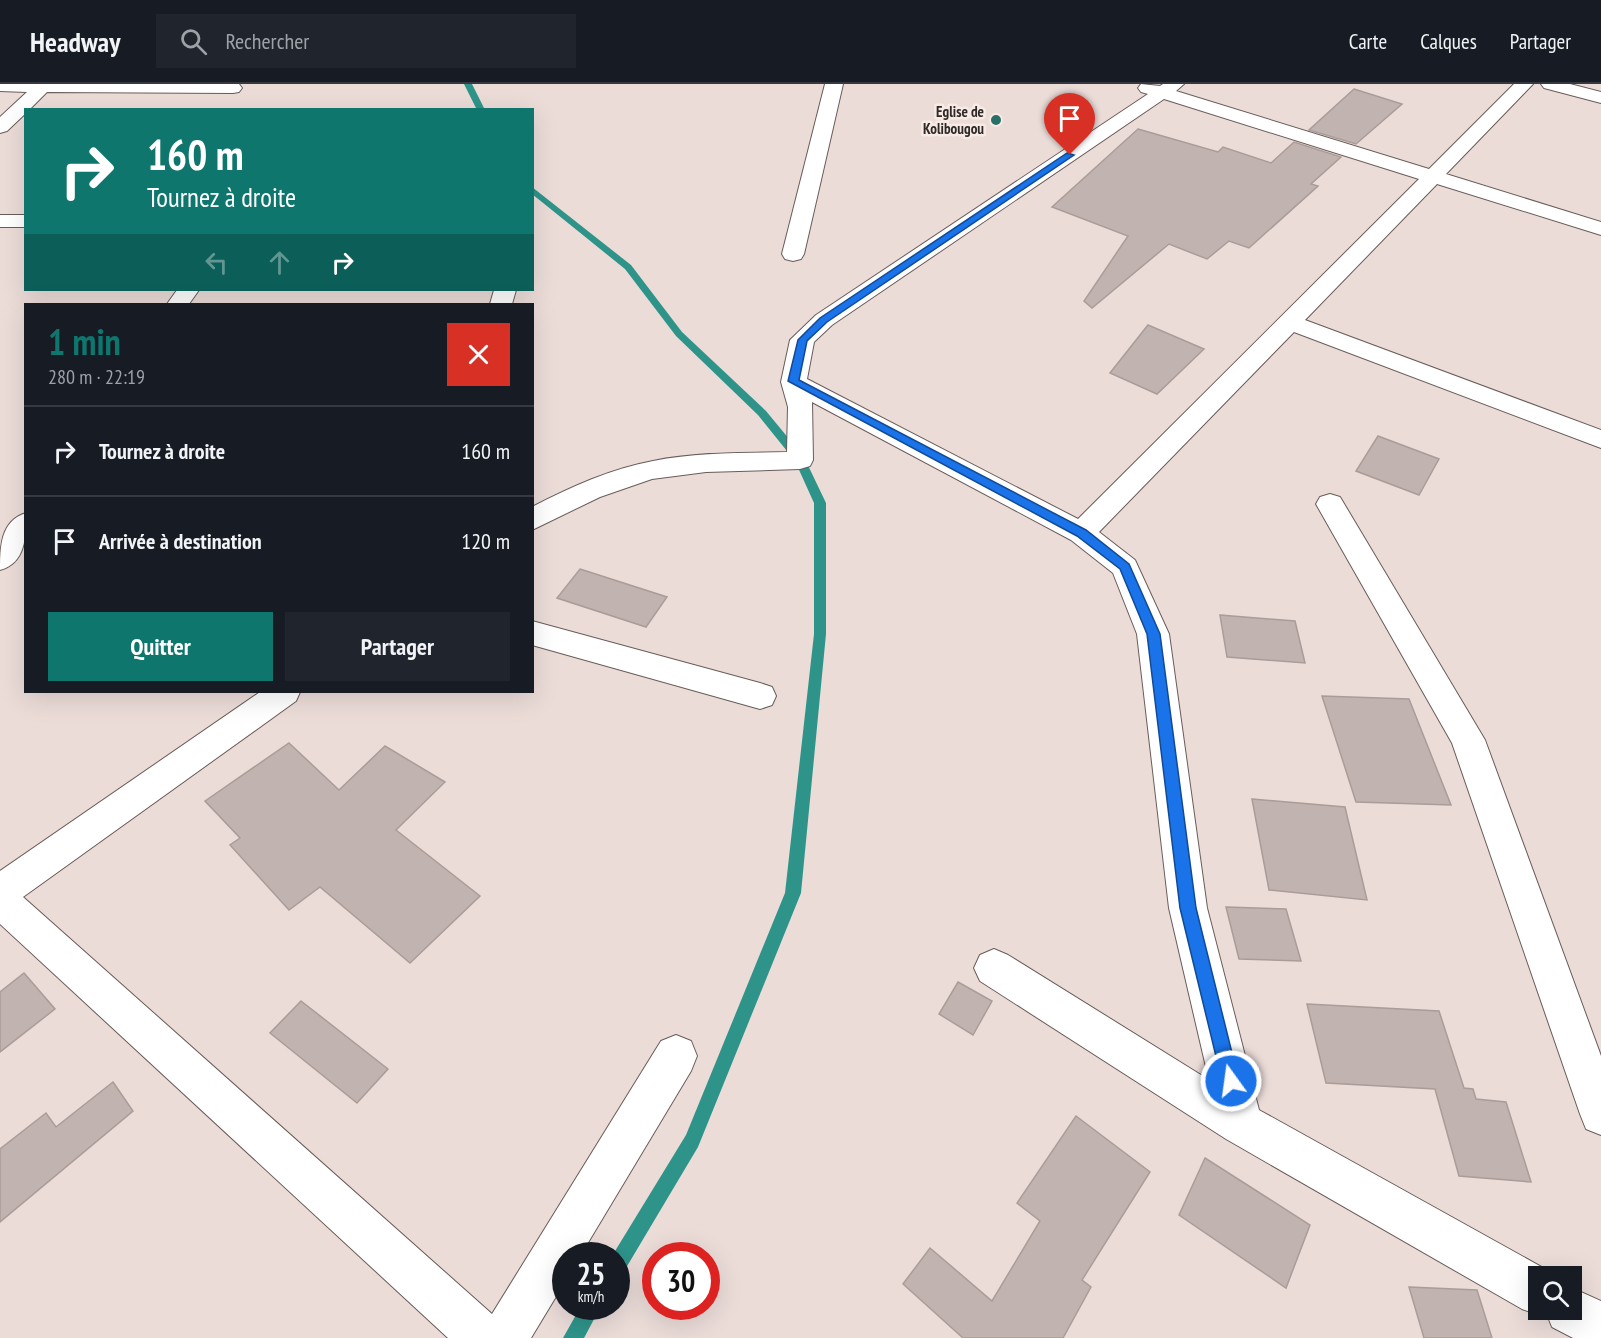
<!DOCTYPE html>
<html lang="fr">
<head>
<meta charset="utf-8">
<style>
  :root { --surface:#171b24; --page:#20242c; --text:#f1f3f6; --muted:#9ea1a6; --line:#363941; --accent:#0f766e }
  body { margin:0; font-family:"PT Sans Narrow",sans-serif; background:var(--page); color:var(--text); height:100vh; display:flex; flex-direction:column; font-size:22px; white-space:nowrap }
  * { box-sizing:border-box; margin:0 }
  p { font-size:20px; color:var(--muted) }
  .icon { flex:none; width:33px; height:33px; fill:none; stroke:currentColor; stroke-width:2; stroke-linecap:round; stroke-linejoin:round }
  .map { position:relative; flex:1; overflow:hidden }
  .side { position:absolute; left:24px; top:219px; width:510px; height:390px; display:flex; flex-direction:column; background:var(--surface); border-radius:0px; box-shadow:0 6px 24px #0002 }
  .side>* { flex:none }
  .guide { position:absolute; left:24px; top:24px; width:510px; height:183px; border-radius:0px; box-shadow:0 6px 24px #0002; background:#0f766e; color:#fff; overflow:hidden }
  .controls { position:absolute; left:1528px; top:1182px; display:grid; gap:12px }
  .controls a { display:grid; place-items:center; width:54px; height:54px; border-radius:0px; background:var(--surface); box-shadow:0 6px 24px #0002; font-size:30px }
  .speed { position:absolute; left:552px; top:1158px; display:flex; gap:12px; font-size:30px; font-weight:700; text-align:center }
  .speed>* { display:grid; place-content:center; width:78px; height:78px; border-radius:50%; background:var(--surface); box-shadow:0 6px 24px #0002; line-height:1 }
  .speed small { font-size:15px; font-weight:400 }
  .speed .limit { border:9px solid #d22; background:#fff; color:#111 }
  .pin { position:absolute; display:grid; place-items:center; width:51px; height:51px; color:#fff; margin:-62px -26px; border-radius:50% 50% 50% 0; rotate:-45deg; box-shadow:0 0 6px #0007 }
  .pin .icon { rotate:45deg }
  .me { position:absolute; width:66px; margin:-33px; rotate:346deg; stroke-linejoin:round; filter:drop-shadow(0 0 4px #0008) }
  .turn { display:flex; align-items:center; gap:21px; height:126px; padding:0 24px; font-size:27px }
  .turn .icon { width:78px; height:78px; stroke-width:2.5 }
  .turn b { display:block; font-size:42px; line-height:51px }
  .lanes { display:flex; align-items:center; height:57px; padding:0 24px; background:#0003; justify-content:center; gap:30px; direction:ltr }
  .lanes .off { opacity:.35 }
  .round { display:grid; place-items:center; flex:none; width:63px; height:63px; border-radius:0px; background:var(--page) }
  .overview { display:flex; align-items:center; justify-content:space-between; height:102px; padding:0 24px }
  h1 { font-size:36px; font-weight:700; line-height:45px; color:var(--accent) }
  .primary-button { display:flex; gap:12px; margin-top:auto; padding:12px 24px }
  .primary-button a { flex:1; height:69px; border-radius:0px; background:var(--accent); color:#fff; font-size:24px; font-weight:700; line-height:69px; text-align:center }
  .primary-button a+a { background:var(--page); color:var(--text) }
  ul { padding:0; list-style:none }
  li { display:flex; align-items:center; gap:18px; height:90px; padding:0 24px; border-top:2px solid var(--line) }
  li div { flex:1 }
  li b { display:block; font-size:22px }
  li em { font-style:normal }
  header { display:flex; align-items:center; gap:36px; box-sizing:border-box; height:84px; padding:0 30px; background:var(--surface); border-bottom:2px solid var(--line) }
  header strong { font-size:28px }
  nav { display:flex; gap:33px; margin-inline-start:auto; font-size:21px }
  .search { width:420px; height:54px; background:var(--page); display:flex; align-items:center; gap:15px; box-sizing:border-box; padding:0 21px; border-radius:0px; color:var(--muted); font-size:22px }
  .map>svg:first-child { display:block }
  .lines { fill:none; stroke-linecap:round; stroke-linejoin:round }
  .stream { fill:#2e948a; fill-rule:evenodd }
  .building { fill:#c1b3af; stroke:#aa9c98; stroke-width:1.5 }
  .street-casing { stroke:#695c59; stroke-width:2 }
  .street { fill:#fff; fill-rule:evenodd }
  .route { fill:#1a73e8; stroke:#114b97; stroke-width:1.5 }
  .poi-dot { fill:#277068; stroke:#f8eae5; stroke-width:2 }
  .labels { text-anchor:middle; dominant-baseline:central; stroke-width:5; stroke-linejoin:round; paint-order:stroke }
  .far-poi-label { font-size:15px; font-weight:bold; fill:#2f2a28; stroke:#f8eae5; text-anchor:end }
</style>
</head>
<body>
<header>
<strong>Headway</strong>
<div class="search"><svg class="icon" aria-label="search" viewBox="0 0 24 24"><circle cx="10" cy="10" r="6"/><path d="M15 15l6 6"/></svg>Rechercher</div>
<nav><a>Carte</a><a>Calques</a><a>Partager</a></nav>
</header>
<div class="map">
<svg width="1601" height="1254" viewBox="0 0 1601 1254">
  <rect width="100%" height="100%" fill="#ebdcd8"/>
  <g class="lines">
    <g class="stream">
      <path d="M 464,0 L 472,0 L 485,26 L 477,26 Z"/>
      <path d="M 532,103 L 631,181 L 682,248 L 766,327 L 804,373 L 826,419 L 826,550 L 801,809 L 698,1063 L 623,1189 L 616,1191 L 616,1172 L 612,1172 L 686,1051 L 785,809 L 814,550 L 814,419 L 795,377 L 758,331 L 676,252 L 625,185 L 532,110 Z"/>
      <path d="M 581,1222 L 601,1222 L 584,1254 L 563,1254 Z"/>
    </g>
  </g>
  <g class="building">
    <path d="M 1354,5 L 1402,20 L 1356,60 L 1309,46 Z"/>
    <path d="M 1138,45 L 1218,68 L 1223,63 L 1271,79 L 1294,58 L 1341,73 L 1311,100 L 1318,102 L 1249,164 L 1229,157 L 1207,175 L 1169,160 L 1092,224 L 1084,217 L 1128,152 L 1052,123 Z"/>
    <path d="M 1148,241 L 1204,265 L 1157,310 L 1110,289 Z"/>
    <path d="M 1378,352 L 1439,375 L 1419,411 L 1356,387 Z"/>
    <path d="M 580,485 L 667,513 L 646,543 L 557,514 Z"/>
    <path d="M 1220,531 L 1295,537 L 1305,579 L 1227,573 Z"/>
    <path d="M 1322,612 L 1409,615 L 1451,721 L 1356,718 Z"/>
    <path d="M 289,659 L 339,706 L 385,662 L 445,698 L 396,746 L 480,812 L 410,879 L 320,803 L 289,826 L 230,761 L 240,754 L 205,717 Z"/>
    <path d="M 1252,715 L 1345,723 L 1367,816 L 1269,806 Z"/>
    <path d="M 1226,823 L 1286,825 L 1301,877 L 1239,875 Z"/>
    <path d="M 24,889 L 55,925 L 0,968 L 0,908 Z"/>
    <path d="M 958,898 L 992,917 L 973,951 L 939,930 Z"/>
    <path d="M 301,917 L 388,985 L 357,1019 L 270,949 Z"/>
    <path d="M 1307,920 L 1439,927 L 1464,1004 L 1473,1005 L 1476,1015 L 1506,1018 L 1531,1098 L 1459,1092 L 1435,1005 L 1326,999 Z"/>
    <path d="M 113,998 L 133,1027 L 0,1138 L 0,1065 L 46,1029 L 56,1043 Z"/>
    <path d="M 1076,1032 L 1150,1088 L 1082,1196 L 1091,1203 L 1063,1254 L 963,1254 L 903,1200 L 930,1164 L 992,1217 L 1040,1137 L 1017,1119 Z"/>
    <path d="M 1205,1074 L 1310,1141 L 1286,1204 L 1179,1131 Z"/>
    <path d="M 1409,1203 L 1477,1206 L 1492,1254 L 1424,1254 Z"/>
  </g>
  <g class="lines">
    <defs>
      <g id="street">
        <path d="M 0,0 L 239,0 L 242,4 L 239,8 L 233,9 L 47,8 L 29,26 L 26,26 L 26,29 L 7,47 L 0,49 L 0,33 L 27,8 L 0,7 Z"/>
        <path d="M 825,0 L 843,0 L 804,170 L 801,175 L 793,177 L 785,175 L 782,170 Z"/>
        <path d="M 1141,0 L 1160,2 L 1163,0 L 1184,0 L 1176,7 L 1429,85 L 1514,0 L 1533,0 L 1446,90 L 1601,138 L 1601,151 L 1437,100 L 1305,236 L 1601,346 L 1601,364 L 1294,248 L 1099,448 L 1135,476 L 1169,550 L 1207,824 L 1259,1026 L 1556,1191 L 1539,1192 L 1539,1226 L 1572,1226 L 1572,1204 L 1601,1217 L 1601,1254 L 1573,1254 L 1552,1243 L 1546,1228 L 1539,1231 L 1522,1225 L 1226,1055 L 980,897 L 974,884 L 980,871 L 994,865 L 1008,871 L 1209,996 L 1169,824 L 1137,550 L 1113,489 L 1071,456 L 812,318 L 813,376 L 810,382 L 800,385 L 706,388 L 652,395 L 600,413 L 532,446 L 532,423 C 571,403 610,385 653,377 C 697,368 742,369 787,368 L 788,323 L 781,298 L 790,256 L 816,231 L 1148,10 L 1141,8 L 1138,4 ZM 1164,15 L 1419,95 L 1078,435 L 807,295 L 814,258 L 832,241 Z"/>
        <path d="M 1541,0 L 1570,0 L 1601,8 L 1601,19 L 1544,4 Z"/>
        <rect x="0" y="131" width="26" height="12"/>
        <path d="M 177,206 L 199,206 L 189,220 L 167,220 Z"/>
        <path d="M 494,206 L 516,206 L 512,220 L 490,220 Z"/>
        <path d="M 1330,410 L 1340,413 L 1485,656 L 1601,972 L 1601,1051 L 1586,1045 L 1580,1030 L 1452,659 L 1316,420 L 1320,413 Z"/>
        <path d="M 26,429 C 26,452 26,479 0,486 C 0,464 0,437 26,429 Z"/>
        <path d="M 532,537 L 760,599 L 772,603 L 776,612 L 772,621 L 760,625 L 532,561 Z"/>
        <path d="M 260,608 L 300,608 L 296,617 L 23,813 L 492,1230 L 661,957 L 676,951 L 691,957 L 697,972 L 691,987 L 580,1172 L 566,1172 L 566,1196 L 531,1254 L 448,1254 L 0,840 L 0,787 Z"/>
      </g>
    </defs>
    <use href="#street" class="street-casing"/>
    <use href="#street" class="street"/>
  </g>
  <path class="route" d="M 1067,69 L 1074,71 L 827,238 L 807,257 L 799,296 L 1086,446 L 1129,480 L 1160,550 L 1196,824 L 1239,997 L 1237,1003 L 1231,1005 L 1224,1003 L 1222,997 L 1180,824 L 1147,550 L 1120,485 L 1077,452 L 788,297 L 798,256 L 820,234 Z"/>
  <circle class="poi-dot" cx="996" cy="36" r="6"/>
  <g class="labels">
    <g class="far-poi-label">
      <text x="984" y="27">Eglise de<tspan x="984" dy="17">Kolibougou</tspan></text>
    </g>
  </g>
</svg>
<div class="controls">
<a><svg class="icon" aria-label="search" viewBox="0 0 24 24"><circle cx="10" cy="10" r="6"/><path d="M15 15l6 6"/></svg></a>
</div>
<div class="speed"><div>25<small>km/h</small></div><div class="limit">30</div></div>
<div class="pin" style="left:1070px;top:71px;background:#d93025"><svg class="icon" aria-label="arrive" viewBox="0 0 24 24"><path d="M6 21V4h12l-3 4 3 4H6"/></svg></div>
<svg class="me" style="left:1231px;top:997px" viewBox="-20 -20 40 40"><circle r="17" fill="#1a73e8" stroke="#fff" stroke-width="3"/><path d="M0-11L8 9 0 5-8 9z" fill="#fff"/></svg>
<div class="guide">
<div class="turn"><svg class="icon" aria-label="right" viewBox="0 0 24 24"><path d="M7 20v-9h11M14 6l5 5-5 5"/></svg><div><b>160 m</b>Tournez à droite</div></div>
<div class="lanes"><svg class="icon off" aria-label="left" viewBox="0 0 24 24"><path d="M17 20v-9H6M10 6l-5 5 5 5"/></svg><svg class="icon off" aria-label="ahead" viewBox="0 0 24 24"><path d="M12 20V5M6 11l6-6 6 6"/></svg><svg class="icon" aria-label="right" viewBox="0 0 24 24"><path d="M7 20v-9h11M14 6l5 5-5 5"/></svg></div>
</div>
<section class="side">
<div class="overview"><div><h1>1 min</h1><p>280 m · 22:19</p></div><a class="round" style="background:#d93025;color:#fff"><svg class="icon" aria-label="close" viewBox="0 0 24 24"><path d="M6 6l12 12M18 6L6 18"/></svg></a></div>
<ul>
<li><svg class="icon" aria-label="right" viewBox="0 0 24 24"><path d="M7 20v-9h11M14 6l5 5-5 5"/></svg><div><b>Tournez à droite</b></div><em>160 m</em></li>
<li><svg class="icon" aria-label="arrive" viewBox="0 0 24 24"><path d="M6 21V4h12l-3 4 3 4H6"/></svg><div><b>Arrivée à destination</b></div><em>120 m</em></li>
</ul>
<div class="primary-button"><a>Quitter</a><a>Partager</a></div>
</section>
</div>
</body>
</html>
